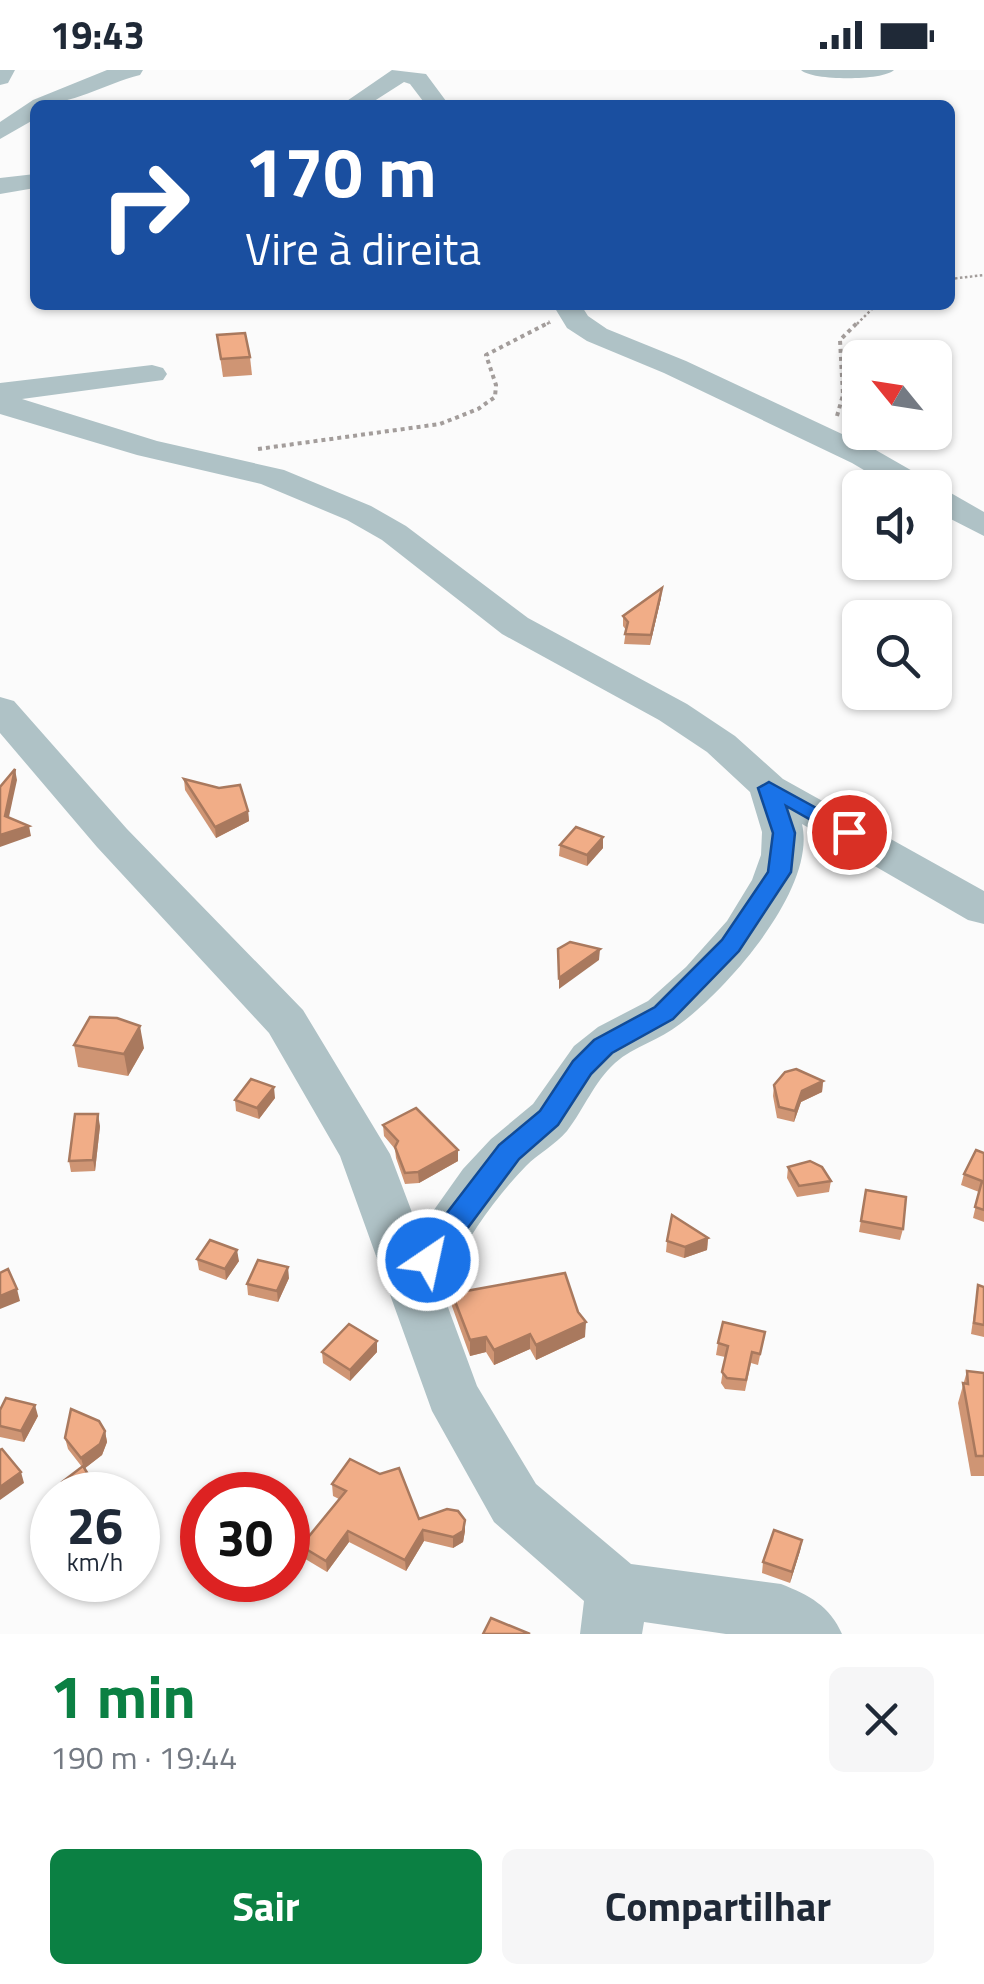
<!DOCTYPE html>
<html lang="pt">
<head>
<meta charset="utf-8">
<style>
  :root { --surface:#fff; --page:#f6f6f7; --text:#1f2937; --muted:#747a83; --accent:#0b8043 }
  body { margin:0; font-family:"Titillium Web",sans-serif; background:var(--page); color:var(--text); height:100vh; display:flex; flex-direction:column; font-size:38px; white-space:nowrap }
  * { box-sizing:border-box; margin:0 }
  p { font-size:32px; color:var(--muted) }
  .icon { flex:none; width:55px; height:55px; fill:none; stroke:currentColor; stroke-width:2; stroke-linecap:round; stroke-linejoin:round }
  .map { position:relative; height:1564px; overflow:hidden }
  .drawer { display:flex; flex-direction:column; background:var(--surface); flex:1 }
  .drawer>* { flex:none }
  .hud { position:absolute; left:30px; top:30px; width:925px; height:210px; border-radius:15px; box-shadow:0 2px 8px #0004; background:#1a4fa0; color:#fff; overflow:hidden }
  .needle { width:65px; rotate:300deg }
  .fabs { position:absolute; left:842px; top:270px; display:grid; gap:20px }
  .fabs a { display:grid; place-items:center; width:110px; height:110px; border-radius:15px; background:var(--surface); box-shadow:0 2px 8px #0004; font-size:50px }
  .speed { position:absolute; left:30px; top:1402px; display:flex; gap:20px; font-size:50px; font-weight:700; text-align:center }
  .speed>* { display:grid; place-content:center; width:130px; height:130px; border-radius:50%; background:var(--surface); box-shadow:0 2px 8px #0004; line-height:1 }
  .speed small { font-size:25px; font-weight:400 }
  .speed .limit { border:15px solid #d22; background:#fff; color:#111 }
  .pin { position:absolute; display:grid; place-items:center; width:85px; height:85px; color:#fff; margin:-42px; border:5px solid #fff; border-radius:50%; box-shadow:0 2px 10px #0007 }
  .me { position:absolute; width:110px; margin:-55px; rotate:34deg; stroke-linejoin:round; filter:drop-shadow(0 0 8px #0008) }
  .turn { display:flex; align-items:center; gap:35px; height:210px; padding:0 50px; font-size:45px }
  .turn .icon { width:130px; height:130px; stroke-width:2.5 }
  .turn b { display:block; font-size:70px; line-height:85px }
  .round { display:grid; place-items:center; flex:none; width:105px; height:105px; border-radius:15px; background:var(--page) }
  .summary { display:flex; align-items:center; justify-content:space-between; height:170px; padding:0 50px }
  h1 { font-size:60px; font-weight:700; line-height:75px; color:var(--accent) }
  .cta { display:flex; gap:20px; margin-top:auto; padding:20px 50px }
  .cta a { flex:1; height:115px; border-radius:15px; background:var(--accent); color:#fff; font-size:40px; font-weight:700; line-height:115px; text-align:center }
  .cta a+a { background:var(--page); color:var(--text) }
  .status { display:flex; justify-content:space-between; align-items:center; height:70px; padding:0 50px; background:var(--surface); direction:ltr }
  .status svg { height:28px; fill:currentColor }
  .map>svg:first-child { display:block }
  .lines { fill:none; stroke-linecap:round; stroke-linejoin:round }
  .path-far1 { stroke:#a39d9b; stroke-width:2.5; stroke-dasharray:2.5 2.5; stroke-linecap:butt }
  .path { stroke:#a39d9b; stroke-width:4; stroke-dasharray:4 4; stroke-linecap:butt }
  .minor { fill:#afc2c6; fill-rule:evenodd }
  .wall { fill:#cf9574 }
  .shaded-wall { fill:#a9795e }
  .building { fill:#f1ad87; stroke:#a9795e; stroke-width:2.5 }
  .route { fill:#1a73e8; stroke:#114b97; stroke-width:2.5 }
</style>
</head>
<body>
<div class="status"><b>19:43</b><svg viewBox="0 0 49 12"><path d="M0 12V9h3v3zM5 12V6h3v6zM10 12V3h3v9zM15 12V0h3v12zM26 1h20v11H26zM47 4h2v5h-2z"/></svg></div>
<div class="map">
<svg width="984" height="1564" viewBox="0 0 984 1564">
  <rect width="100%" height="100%" fill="#fbfbfb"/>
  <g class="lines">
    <g class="path-far1">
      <path d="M 950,209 L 984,205"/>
      <path d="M 547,254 L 550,252"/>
      <path d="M 857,254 L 876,235"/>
    </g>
    <g class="path">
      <path d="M 837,346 L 843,325 L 840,270 L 859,251"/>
      <path d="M 258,379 L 440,354 L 478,339 L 495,327 L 496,315 L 486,285 L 550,252"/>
    </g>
    <g class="minor">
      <path d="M 0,0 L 15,0 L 8,13 L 0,15 Z"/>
      <path d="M 107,0 L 143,0 L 140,5 C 105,14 71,35 35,35 L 35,49 L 0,69 L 0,52 L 33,30 Z"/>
      <path d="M 392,0 L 426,4 L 449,35 L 426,35 L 410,14 L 404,12 L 368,35 L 341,35 Z"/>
      <path d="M 801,0 L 894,0 C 883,11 812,11 801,0 Z"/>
      <path d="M 35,104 L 35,118 L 0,124 L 0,108 Z"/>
      <path d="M 553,235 L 581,235 L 588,246 L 607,259 L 686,291 L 874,379 L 984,442 L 984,466 L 935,441 L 935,418 L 894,418 L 852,393 L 664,303 L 587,271 L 567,258 Z"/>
      <path d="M 152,295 L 163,298 L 167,304 L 163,310 L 22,329 L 157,371 L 284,400 L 371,436 L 406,456 L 528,548 L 687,634 L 735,666 L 783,709 L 984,821 L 984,854 L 968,850 L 802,754 C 817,818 728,918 680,954 C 660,970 634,976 615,993 C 594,1012 584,1039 567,1061 C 555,1075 539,1083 526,1096 C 491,1132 462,1175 442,1221 L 477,1316 L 536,1414 L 631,1494 L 781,1514 C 809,1525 830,1536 842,1564 L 726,1564 L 644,1552 L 642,1564 L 580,1564 L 584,1531 L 494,1452 L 432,1341 L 340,1086 L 269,963 L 97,777 L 0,663 L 0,627 L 14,631 L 127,759 L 303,940 L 390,1084 L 419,1161 L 463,1099 L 491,1069 L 533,1034 L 574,976 L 598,957 L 648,931 L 686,897 L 727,851 L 752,810 L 761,785 L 762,762 L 750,722 L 707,682 L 659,650 L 502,564 L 382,470 L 347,450 L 261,414 L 137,385 L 0,344 L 0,313 Z"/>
    </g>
  </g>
  <g class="wall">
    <path d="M 217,265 L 250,287 L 252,305 L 223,307 Z"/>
    <path d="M 661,528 L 650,575 L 624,574 L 626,560 L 623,556 L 623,546 Z"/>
    <path d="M 184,709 L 248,741 L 249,751 L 216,768 L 185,720 Z"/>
    <path d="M 560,775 L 603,778 L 587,796 L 559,786 Z"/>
    <path d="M 74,975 L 144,978 L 128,1006 L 78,997 Z"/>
    <path d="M 823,1011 L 822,1022 L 801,1032 L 794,1052 L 777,1048 L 773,1026 L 774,1015 Z"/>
    <path d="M 275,1028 L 259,1049 L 236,1041 L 235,1030 Z"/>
    <path d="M 383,1055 L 458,1091 L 419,1113 L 405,1114 L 396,1088 L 395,1079 L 384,1066 Z"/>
    <path d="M 100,1056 L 95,1101 L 71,1102 L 69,1091 Z"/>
    <path d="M 984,1083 L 984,1152 L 973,1148 L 979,1122 L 961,1115 L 964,1104 Z"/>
    <path d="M 788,1097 L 831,1111 L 829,1122 L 797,1127 L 787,1108 Z"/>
    <path d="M 866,1120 L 903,1159 L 900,1170 L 859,1162 Z"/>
    <path d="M 708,1168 L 707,1180 L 684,1188 L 666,1182 L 667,1171 Z"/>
    <path d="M 197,1189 L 239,1191 L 226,1210 L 199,1200 Z"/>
    <path d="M 289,1208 L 278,1232 L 248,1225 L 247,1214 Z"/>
    <path d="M 448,1213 L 466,1221 L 585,1267 L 536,1290 L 530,1279 L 494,1295 L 486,1282 L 470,1286 L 449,1228 Z"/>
    <path d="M 978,1215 L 984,1217 L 984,1267 L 971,1264 Z"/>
    <path d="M 765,1262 L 758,1295 L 751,1293 L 745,1321 L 725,1319 L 721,1313 L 725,1287 L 716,1285 L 718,1273 Z"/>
    <path d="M 377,1271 L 377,1282 L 350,1311 L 323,1293 L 322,1282 Z"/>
    <path d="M 967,1301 L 984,1303 L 984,1406 L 971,1406 L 958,1333 Z"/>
    <path d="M 0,1340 L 38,1346 L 24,1372 L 0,1367 Z"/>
    <path d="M 105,1361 L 107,1372 L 102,1385 L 85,1398 L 94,1414 L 97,1425 L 62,1425 L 82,1397 L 68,1379 L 65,1368 Z"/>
    <path d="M 332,1414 L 419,1449 L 465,1450 L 465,1461 L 463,1472 L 453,1478 L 424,1471 L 406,1501 L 349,1472 L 327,1502 L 302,1487 L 301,1476 L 339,1429 L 333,1426 Z"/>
    <path d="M 802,1470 L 800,1481 L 790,1513 L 762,1503 L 763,1492 Z"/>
  </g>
  <g class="shaded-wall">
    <path d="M 662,518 L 661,528 L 650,575 L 651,565 Z"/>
    <path d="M 15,699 L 17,710 L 7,756 L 5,746 Z"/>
    <path d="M 248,741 L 249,751 L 216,768 L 215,757 Z"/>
    <path d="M 29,756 L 31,766 L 0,777 L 0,765 Z"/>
    <path d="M 603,767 L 603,778 L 587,796 L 587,785 Z"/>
    <path d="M 600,879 L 599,890 L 559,919 L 559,908 Z"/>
    <path d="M 140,956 L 144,978 L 128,1006 L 124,984 Z"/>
    <path d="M 823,1011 L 822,1022 L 801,1032 L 794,1052 L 795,1041 L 802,1021 Z"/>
    <path d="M 274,1017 L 275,1028 L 259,1049 L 257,1038 Z"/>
    <path d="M 98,1044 L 100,1056 L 95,1101 L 93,1090 Z"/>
    <path d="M 458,1080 L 458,1091 L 419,1113 L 418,1102 Z"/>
    <path d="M 708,1168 L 707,1180 L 684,1188 L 685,1177 Z"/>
    <path d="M 237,1180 L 239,1191 L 226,1210 L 225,1199 Z"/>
    <path d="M 288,1197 L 289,1208 L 278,1232 L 277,1221 Z"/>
    <path d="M 17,1219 L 20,1231 L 0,1239 L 0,1226 Z"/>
    <path d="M 586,1252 L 585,1267 L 536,1290 L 536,1275 Z"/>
    <path d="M 530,1264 L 530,1279 L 494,1295 L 494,1280 Z"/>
    <path d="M 486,1267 L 486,1282 L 470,1286 L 470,1270 Z"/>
    <path d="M 377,1271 L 377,1282 L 350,1311 L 350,1300 Z"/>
    <path d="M 35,1335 L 38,1346 L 24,1372 L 21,1361 Z"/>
    <path d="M 105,1361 L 107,1372 L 102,1385 L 84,1399 L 81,1388 Z"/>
    <path d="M 21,1402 L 24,1413 L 0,1430 L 0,1417 Z"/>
    <path d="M 94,1414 L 97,1425 L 84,1425 Z"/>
    <path d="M 465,1450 L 465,1461 L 463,1472 L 453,1478 L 453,1467 Z"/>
    <path d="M 423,1460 L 424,1471 L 406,1501 L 405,1490 Z"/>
    <path d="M 348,1461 L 349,1472 L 327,1502 L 326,1491 Z"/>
    <path d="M 802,1470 L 800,1481 L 790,1513 L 792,1502 Z"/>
  </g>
  <g class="building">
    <path d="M 245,263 L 250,287 L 221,289 L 217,265 Z"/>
    <path d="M 662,518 L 651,565 L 625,564 L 628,552 L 623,546 Z"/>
    <path d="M 15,699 L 5,746 L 29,756 L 0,765 L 0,717 Z"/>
    <path d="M 184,709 L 219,718 L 240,715 L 248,741 L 215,757 Z"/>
    <path d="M 576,757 L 603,767 L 587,785 L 560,775 Z"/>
    <path d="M 570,872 L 600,879 L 559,908 L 558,879 Z"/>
    <path d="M 90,947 L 117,948 L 140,956 L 124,984 L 74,975 Z"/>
    <path d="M 796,999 L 823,1011 L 802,1021 L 795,1041 L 779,1037 L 774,1015 L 785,1002 Z"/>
    <path d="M 251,1009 L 274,1017 L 257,1038 L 235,1030 Z"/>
    <path d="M 416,1038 L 458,1080 L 418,1102 L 405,1103 L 395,1077 L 398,1071 L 383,1055 Z"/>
    <path d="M 75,1044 L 98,1044 L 93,1090 L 69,1091 Z"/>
    <path d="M 976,1080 L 984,1083 L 984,1140 L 975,1137 L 982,1111 L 964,1104 Z"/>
    <path d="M 810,1091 L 822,1097 L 831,1111 L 799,1116 L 788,1097 Z"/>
    <path d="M 866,1120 L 906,1127 L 903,1159 L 861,1151 Z"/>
    <path d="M 672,1145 L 708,1168 L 685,1177 L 667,1171 Z"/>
    <path d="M 210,1170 L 237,1180 L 225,1199 L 197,1189 Z"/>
    <path d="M 258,1190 L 288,1197 L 277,1221 L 247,1214 Z"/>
    <path d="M 8,1199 L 17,1219 L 0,1226 L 0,1203 Z"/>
    <path d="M 565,1203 L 578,1242 L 586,1252 L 536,1275 L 530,1264 L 494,1280 L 486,1267 L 470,1270 L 448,1213 L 460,1209 L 466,1221 Z"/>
    <path d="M 978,1215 L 984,1217 L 984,1255 L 974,1253 Z"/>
    <path d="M 723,1252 L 765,1262 L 760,1284 L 752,1282 L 746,1310 L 727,1308 L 722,1302 L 728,1276 L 718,1273 Z"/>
    <path d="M 349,1254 L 377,1271 L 350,1300 L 322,1282 Z"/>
    <path d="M 967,1301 L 984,1303 L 984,1386 L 976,1386 L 963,1313 L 968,1314 Z"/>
    <path d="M 6,1328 L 35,1335 L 21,1361 L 0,1356 L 0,1340 Z"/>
    <path d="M 71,1339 L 99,1351 L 105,1361 L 100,1374 L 81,1388 L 65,1368 Z"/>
    <path d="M 2,1379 L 21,1402 L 0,1417 L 0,1380 Z"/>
    <path d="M 350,1389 L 380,1404 L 399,1398 L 419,1449 L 447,1439 L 458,1441 L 465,1450 L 463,1461 L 453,1467 L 423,1460 L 405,1490 L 348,1461 L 326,1491 L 301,1476 L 346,1421 L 332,1414 Z"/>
    <path d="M 83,1396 L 94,1414 L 84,1425 L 63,1425 L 62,1412 Z"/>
    <path d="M 774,1460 L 802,1470 L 792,1502 L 763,1492 Z"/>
    <path d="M 491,1548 L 530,1564 L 483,1564 Z"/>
  </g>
  <path class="route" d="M 769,712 L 860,762 L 857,767 L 841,767 L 786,736 L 795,763 L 791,802 L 739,881 L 673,949 L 612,983 L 591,1004 L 558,1055 L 519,1089 L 438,1198 L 428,1201 L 417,1198 L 413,1190 L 417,1182 L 499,1075 L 540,1041 L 573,991 L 594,970 L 655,937 L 722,870 L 768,802 L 773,763 L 758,718 Z"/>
</svg>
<div class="fabs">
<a><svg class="needle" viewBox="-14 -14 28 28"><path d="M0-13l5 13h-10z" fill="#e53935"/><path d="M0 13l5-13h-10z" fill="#747a83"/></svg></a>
<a><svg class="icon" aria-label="sound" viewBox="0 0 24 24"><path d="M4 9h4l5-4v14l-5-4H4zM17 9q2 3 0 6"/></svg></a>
<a><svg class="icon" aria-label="search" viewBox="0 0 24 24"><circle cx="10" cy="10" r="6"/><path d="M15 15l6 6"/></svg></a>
</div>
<div class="speed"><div>26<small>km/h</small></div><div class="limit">30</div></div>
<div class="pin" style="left:849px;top:762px;background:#d93025"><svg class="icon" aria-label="arrive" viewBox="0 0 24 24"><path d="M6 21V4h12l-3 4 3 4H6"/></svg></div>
<svg class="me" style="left:428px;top:1190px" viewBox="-20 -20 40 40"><circle r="17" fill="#1a73e8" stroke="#fff" stroke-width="3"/><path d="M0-11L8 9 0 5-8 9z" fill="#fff"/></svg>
<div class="hud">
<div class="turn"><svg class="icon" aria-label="right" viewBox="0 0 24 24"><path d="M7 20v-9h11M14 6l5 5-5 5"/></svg><div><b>170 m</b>Vire à direita</div></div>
</div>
</div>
<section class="drawer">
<div class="summary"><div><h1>1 min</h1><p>190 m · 19:44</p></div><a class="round"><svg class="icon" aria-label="close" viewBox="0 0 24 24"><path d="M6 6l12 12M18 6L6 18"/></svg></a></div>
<div class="cta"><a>Sair</a><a>Compartilhar</a></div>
</section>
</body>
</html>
